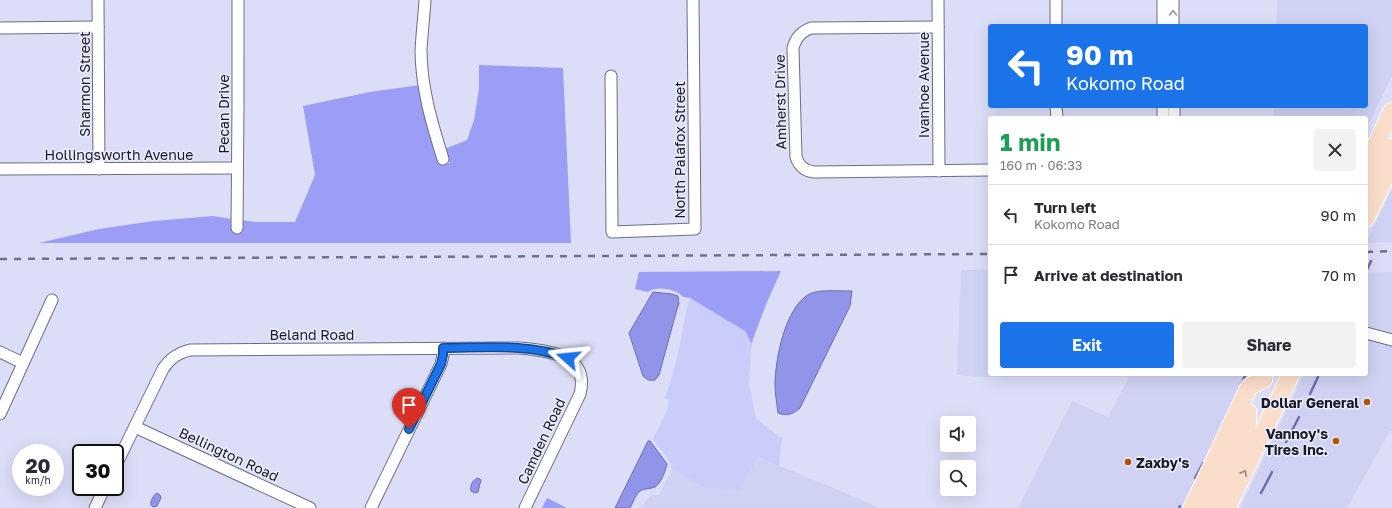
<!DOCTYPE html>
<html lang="en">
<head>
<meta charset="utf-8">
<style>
  :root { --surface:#fff; --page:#f2f2f3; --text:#2b2b33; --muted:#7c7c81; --line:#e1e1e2; --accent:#1a73e8 }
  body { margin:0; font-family:"Golos Text",sans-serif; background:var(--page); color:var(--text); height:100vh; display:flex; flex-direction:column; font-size:15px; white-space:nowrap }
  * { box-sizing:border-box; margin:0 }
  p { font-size:13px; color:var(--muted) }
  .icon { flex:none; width:22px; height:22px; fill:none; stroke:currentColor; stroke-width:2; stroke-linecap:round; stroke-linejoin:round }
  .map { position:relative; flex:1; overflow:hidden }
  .panel { position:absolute; left:988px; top:116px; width:380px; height:260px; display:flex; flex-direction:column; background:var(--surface); border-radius:4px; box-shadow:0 4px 16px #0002 }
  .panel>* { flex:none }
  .hud { position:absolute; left:988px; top:24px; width:380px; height:84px; border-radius:4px; box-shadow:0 4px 16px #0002; background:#1a73e8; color:#fff; overflow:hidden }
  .tools { position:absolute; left:940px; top:416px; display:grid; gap:8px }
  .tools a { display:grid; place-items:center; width:36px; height:36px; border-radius:4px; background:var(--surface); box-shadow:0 4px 16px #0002; font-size:20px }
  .speed { position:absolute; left:12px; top:444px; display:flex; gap:8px; font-size:20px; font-weight:700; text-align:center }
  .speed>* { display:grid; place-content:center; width:52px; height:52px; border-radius:50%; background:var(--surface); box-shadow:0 4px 16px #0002; line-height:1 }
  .speed small { font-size:10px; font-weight:400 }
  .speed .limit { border:2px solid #111; border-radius:6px; background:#fff; color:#111 }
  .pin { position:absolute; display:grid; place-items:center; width:34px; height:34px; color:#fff; margin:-41px -17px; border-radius:50% 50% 50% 0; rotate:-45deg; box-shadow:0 0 4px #0007 }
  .pin .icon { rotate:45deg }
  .me { position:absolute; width:44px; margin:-22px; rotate:288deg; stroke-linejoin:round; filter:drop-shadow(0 0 3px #0008) }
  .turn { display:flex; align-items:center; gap:14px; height:84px; padding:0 12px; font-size:18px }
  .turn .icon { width:52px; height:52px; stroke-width:2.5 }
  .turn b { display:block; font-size:28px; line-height:34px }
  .round { display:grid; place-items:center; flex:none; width:42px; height:42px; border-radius:4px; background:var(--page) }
  .head { display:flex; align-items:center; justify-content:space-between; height:68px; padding:0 12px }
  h1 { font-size:24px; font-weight:700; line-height:30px; color:#1e9e55 }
  .cta { display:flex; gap:8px; margin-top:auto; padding:8px 12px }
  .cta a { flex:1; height:46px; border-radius:4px; background:var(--accent); color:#fff; font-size:16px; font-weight:700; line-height:46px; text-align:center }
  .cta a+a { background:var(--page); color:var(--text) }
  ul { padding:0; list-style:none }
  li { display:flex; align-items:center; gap:12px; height:60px; padding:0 12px; border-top:1px solid var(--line) }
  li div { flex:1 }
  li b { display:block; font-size:15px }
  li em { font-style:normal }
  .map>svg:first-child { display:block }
  .built { fill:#cfd2f3 }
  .green { fill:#cacdfa }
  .forest { fill:#9c9ef5 }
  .water { fill:#9294e9; stroke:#6d6fad }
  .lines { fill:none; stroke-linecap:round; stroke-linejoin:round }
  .stream { stroke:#6d6fad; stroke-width:2.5 }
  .minor-casing { stroke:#6c6e84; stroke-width:13 }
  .primary-casing { stroke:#fff; stroke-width:19 }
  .minor { stroke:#fff; stroke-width:11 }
  .primary { stroke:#fbddcb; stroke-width:17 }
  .rail { stroke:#707182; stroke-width:2.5; stroke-dasharray:7 7; stroke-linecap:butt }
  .oneway { stroke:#97989c }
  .oneway2 { stroke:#95857f }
  .route-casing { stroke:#114b97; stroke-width:10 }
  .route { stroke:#1a73e8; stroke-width:7 }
  .poi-dot { fill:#b05200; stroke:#ebecfc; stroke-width:1.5 }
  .labels { text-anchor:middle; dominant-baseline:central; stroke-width:3; stroke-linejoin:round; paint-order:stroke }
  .street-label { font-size:14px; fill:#181922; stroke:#ebecfc }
  .poi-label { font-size:14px; font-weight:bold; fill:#181922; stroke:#ebecfc; text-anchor:end }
</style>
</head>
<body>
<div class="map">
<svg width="1392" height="508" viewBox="0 0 1392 508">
  <rect width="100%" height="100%" fill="#dcdef8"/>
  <g class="built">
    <path d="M 1277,0 L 1392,0 L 1392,76 L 1366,130 L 1366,118 L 1274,118 L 1274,106 L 1366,106 L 1366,26 L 1276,26 Z"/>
    <path d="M 1392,189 L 1392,242 L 1366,243 Z"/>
    <path d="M 961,270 L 990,270 L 990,374 L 1248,374 L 1183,508 L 1018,508 L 1072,401 L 1108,417 L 1129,377 L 979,377 L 957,375 Z"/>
    <path d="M 1392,272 L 1392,336 L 1366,328 L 1366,273 Z"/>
    <path d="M 1366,338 L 1392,345 L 1392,431 L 1390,431 L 1347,508 L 1240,508 L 1304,374 L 1366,374 Z"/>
    <path d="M 758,457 L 853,496 L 879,508 L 640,508 L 651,495 L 659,495 L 672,469 L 703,487 Z"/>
  </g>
  <path class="green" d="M 690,298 L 745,331 L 752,344 L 749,384 L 756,418 L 779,437 L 782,437 L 779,466 L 758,457 L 739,490 L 703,487 L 672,469 L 670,462 L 653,439 L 667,410 L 669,400 L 665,398 C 671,381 676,363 680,344 C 683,328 685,313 690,298 Z"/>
  <g class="forest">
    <path d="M 479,65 L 563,68 L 571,243 L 39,243 L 99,229 L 154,221 L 213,216 L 232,219 L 232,232 L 242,233 L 242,220 L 255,222 L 295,222 L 315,175 L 303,106 L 370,92 L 420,85 L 430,134 L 440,164 L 450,163 L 444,145 L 447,148 L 467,140 L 474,120 L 479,89 Z"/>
    <path d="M 781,271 L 767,302 L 753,339 L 752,344 L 745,331 L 690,298 L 683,297 C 678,289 655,285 648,292 L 635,289 L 639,272 Z"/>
    <path d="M 547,498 L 567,508 L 542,508 Z"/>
  </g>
  <g class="water">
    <path d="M 852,291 L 850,306 L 800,408 C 792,415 787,416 778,413 C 777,404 775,394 775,385 C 775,360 786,299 815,292 C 824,290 842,291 852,291 Z"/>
    <path d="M 653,292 L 672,294 L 678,296 L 679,304 L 677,309 L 659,375 L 655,380 C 650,381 647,380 643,376 L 629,333 Z"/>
    <path d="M 648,441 L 650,441 L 667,464 C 666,470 661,483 655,487 C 651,489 645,488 640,491 C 635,495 633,503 630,508 L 615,508 Z"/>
    <path d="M 478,478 L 481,480 L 478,492 L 475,493 L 471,491 C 470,486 472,480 478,478 Z"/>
    <path d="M 157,493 L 160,495 L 161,498 L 157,506 L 153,507 L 151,505 C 150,502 153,495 157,493 Z"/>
  </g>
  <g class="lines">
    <g class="stream">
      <path d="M 1366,272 L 1371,261"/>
      <path d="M 1241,384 L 1246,374"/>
      <path d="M 1310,394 L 1318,377"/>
      <path d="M 1286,442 L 1299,417"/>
      <path d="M 1195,478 L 1203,463"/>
      <path d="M 1261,493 L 1272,472"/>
      <path d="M 1179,508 L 1180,506"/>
    </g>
    <defs>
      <g id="minor">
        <path d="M 98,0 L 99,169"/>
        <path d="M 425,0 C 424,16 422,33 421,50 C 421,87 432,124 443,159"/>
        <path d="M 938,0 L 939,171"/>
        <path d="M 1056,0 L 1056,26"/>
        <path d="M 1163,0 L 1163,26"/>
        <path d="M 1173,0 L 1173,26"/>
        <path d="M 938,27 L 811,28 C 801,32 796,37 793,48 L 796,157 C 799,166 804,171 814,172 L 990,170"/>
        <path d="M 0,28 L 98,27"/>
        <path d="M 611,76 L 612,232 L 695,229 L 693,0"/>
        <path d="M 1056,106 L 1057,118"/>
        <path d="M 1163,106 L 1163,118"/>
        <path d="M 1174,106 L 1174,118"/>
        <path d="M 0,169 L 237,168"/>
        <path d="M 237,228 L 238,106 L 238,0"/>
        <path d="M 1366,333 L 1392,340"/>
        <path d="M 0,352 L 23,363"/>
        <path d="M 0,414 L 52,300"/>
        <path d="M 135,427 L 310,508"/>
        <path d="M 115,467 L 163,369 C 170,358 178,353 190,350 L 520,348 C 548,351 590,354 580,394 L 525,508"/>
        <path d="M 95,508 L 105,487"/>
        <path d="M 371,508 L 441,364 L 443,355 L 443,348"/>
      </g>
      <g id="primary">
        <path d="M 1366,166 L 1392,111"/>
        <path d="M 1381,174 L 1381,170 L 1392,147"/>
        <path d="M 1366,185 L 1378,157"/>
        <path d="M 1366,218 L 1392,164"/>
        <path d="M 1192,508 L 1249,387 L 1264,379"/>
        <path d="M 1210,508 L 1247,431 L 1248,412"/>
        <path d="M 1227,508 L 1291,374"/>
      </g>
    </defs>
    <use href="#minor" class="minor-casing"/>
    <use href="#primary" class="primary-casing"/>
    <use href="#minor" class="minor"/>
    <use href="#primary" class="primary"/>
    <g class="rail">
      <path d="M 1366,252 L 1392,251"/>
      <path d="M 0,259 L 990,254"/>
    </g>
  </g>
  <defs><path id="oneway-chevron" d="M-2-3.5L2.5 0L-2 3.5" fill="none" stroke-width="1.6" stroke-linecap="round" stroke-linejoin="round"/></defs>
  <use class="oneway" href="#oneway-chevron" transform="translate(1173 13) rotate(-90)"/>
  <use class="oneway2" href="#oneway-chevron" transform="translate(1244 473) rotate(-64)"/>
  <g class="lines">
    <defs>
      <path id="route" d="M 409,429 L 441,364 L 443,355 L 443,348 C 485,348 528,343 568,358"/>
    </defs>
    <use href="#route" class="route-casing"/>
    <use href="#route" class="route"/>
  </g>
  <g class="poi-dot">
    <circle cx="1367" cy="402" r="4"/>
    <circle cx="1336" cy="441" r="4"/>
    <circle cx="1128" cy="462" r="4"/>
  </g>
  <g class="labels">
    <g class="street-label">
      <text transform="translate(84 84) rotate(-90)">Sharmon Street</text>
      <text transform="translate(923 85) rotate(-90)">Ivanhoe Avenue</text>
      <text transform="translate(780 102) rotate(-91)">Amherst Drive</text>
      <text transform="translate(223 114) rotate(-90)">Pecan Drive</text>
      <text transform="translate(679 150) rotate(-90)">North Palafox Street</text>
      <text x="119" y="154">Hollingsworth Avenue</text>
      <text x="312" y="334">Beland Road</text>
      <text transform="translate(541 441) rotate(-65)">Camden Road</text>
      <text transform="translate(229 454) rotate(25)">Bellington Road</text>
    </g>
    <g class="poi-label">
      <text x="1359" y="402">Dollar General</text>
      <text x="1328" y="433">Vannoy's<tspan x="1328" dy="16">Tires Inc.</tspan></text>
      <text x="1136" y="462" text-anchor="start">Zaxby's</text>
    </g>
  </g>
</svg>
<div class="tools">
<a><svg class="icon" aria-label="sound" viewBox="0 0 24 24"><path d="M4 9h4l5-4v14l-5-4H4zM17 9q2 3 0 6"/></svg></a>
<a><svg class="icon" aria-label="search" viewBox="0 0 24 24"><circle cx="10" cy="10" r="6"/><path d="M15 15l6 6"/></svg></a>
</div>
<div class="speed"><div>20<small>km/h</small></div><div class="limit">30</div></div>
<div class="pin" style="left:409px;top:429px;background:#d93025"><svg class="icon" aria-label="arrive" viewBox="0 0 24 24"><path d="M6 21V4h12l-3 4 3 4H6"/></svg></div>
<svg class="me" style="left:568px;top:358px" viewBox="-20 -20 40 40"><path d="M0-17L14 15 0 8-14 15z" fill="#1a73e8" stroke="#fff" stroke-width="4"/></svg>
<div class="hud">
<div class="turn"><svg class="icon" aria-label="left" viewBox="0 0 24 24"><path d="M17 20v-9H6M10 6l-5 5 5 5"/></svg><div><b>90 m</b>Kokomo Road</div></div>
</div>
<section class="panel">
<div class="head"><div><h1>1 min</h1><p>160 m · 06:33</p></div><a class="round"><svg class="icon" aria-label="close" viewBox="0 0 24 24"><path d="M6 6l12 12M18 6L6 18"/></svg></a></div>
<ul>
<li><svg class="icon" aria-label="left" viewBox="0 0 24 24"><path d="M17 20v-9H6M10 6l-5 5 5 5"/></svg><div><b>Turn left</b><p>Kokomo Road</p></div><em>90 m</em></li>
<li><svg class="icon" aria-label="arrive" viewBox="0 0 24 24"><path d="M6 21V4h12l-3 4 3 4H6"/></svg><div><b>Arrive at destination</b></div><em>70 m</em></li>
</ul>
<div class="cta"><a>Exit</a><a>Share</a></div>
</section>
</div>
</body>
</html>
